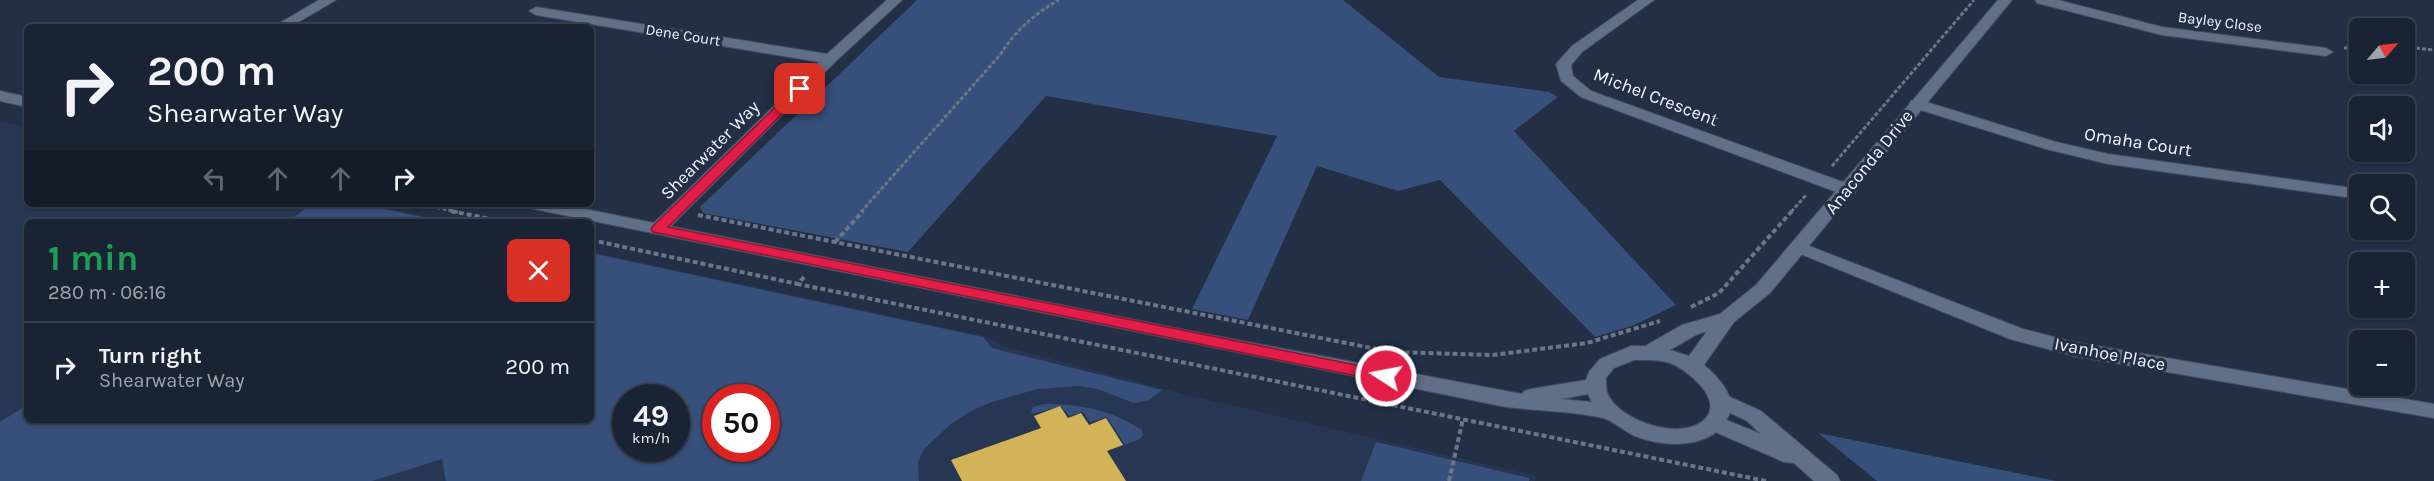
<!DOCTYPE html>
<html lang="en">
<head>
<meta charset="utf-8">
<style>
  :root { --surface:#1a2334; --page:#232b3c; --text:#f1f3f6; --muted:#9fa4ac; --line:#38404f }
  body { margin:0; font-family:Karla,sans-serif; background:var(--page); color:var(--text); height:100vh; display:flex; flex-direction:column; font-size:22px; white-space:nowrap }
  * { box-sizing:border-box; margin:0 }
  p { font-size:20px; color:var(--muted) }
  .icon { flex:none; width:33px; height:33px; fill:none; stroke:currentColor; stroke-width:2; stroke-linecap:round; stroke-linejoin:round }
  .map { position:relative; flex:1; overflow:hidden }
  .drawer { position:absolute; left:24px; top:219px; width:570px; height:204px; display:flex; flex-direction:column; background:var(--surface); border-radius:9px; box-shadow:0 2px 4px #0004,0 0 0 2px var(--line) }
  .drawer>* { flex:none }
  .banner { position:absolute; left:24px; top:24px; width:570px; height:183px; border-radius:9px; box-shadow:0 2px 4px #0004,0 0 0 2px var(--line); background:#1a2334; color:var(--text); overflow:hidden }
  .needle { width:39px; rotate:62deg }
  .fabs { position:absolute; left:2349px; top:18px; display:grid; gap:12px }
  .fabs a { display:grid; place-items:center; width:66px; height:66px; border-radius:9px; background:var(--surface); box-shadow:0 2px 4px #0004,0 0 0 2px var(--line); font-size:30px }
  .speed { position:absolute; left:612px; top:384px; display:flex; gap:12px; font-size:30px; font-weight:700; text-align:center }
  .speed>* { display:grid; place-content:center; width:78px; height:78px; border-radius:50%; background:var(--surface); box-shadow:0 2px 4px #0004,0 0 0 2px var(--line); line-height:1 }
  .speed small { font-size:15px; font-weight:400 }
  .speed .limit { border:9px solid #d22; background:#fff; color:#111 }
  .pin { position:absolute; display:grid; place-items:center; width:51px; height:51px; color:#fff; margin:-26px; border-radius:12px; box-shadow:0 3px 9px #0006 }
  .me { position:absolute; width:66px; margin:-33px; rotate:281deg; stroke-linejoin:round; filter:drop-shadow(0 0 4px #0008) }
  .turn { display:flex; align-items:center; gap:21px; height:126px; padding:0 24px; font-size:27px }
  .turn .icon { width:78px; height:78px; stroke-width:2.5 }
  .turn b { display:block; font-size:42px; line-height:51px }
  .lanes { display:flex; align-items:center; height:57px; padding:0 24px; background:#0003; justify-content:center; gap:30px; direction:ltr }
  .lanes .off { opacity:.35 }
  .round { display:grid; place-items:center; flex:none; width:63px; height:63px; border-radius:9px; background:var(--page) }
  .headline { display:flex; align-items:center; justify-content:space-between; height:102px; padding:0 24px }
  h1 { font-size:36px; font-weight:700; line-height:45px; color:#1e9e55 }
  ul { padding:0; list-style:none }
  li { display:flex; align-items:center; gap:18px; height:90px; padding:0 24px; border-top:2px solid var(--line) }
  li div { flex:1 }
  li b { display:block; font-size:22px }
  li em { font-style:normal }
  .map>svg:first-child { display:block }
  .built { fill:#273753; fill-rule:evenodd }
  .green { fill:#364f7b; fill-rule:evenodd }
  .building { fill:#d2b358 }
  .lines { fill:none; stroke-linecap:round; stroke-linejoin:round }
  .street-casing { stroke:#424c5e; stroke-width:2 }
  .secondary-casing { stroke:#424c5e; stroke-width:2 }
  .path-far1 { stroke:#6c7688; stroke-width:3; stroke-dasharray:4 2; stroke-linecap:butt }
  .path { stroke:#6c7688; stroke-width:4; stroke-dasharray:5 3; stroke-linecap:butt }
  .street { fill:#617089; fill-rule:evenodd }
  .secondary { fill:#617089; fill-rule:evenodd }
  .route { fill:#e11d48; stroke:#92132f; stroke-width:1.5 }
  .labels { text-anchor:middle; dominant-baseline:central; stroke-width:6; stroke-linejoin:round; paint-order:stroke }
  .far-street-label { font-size:15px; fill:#f0f5fe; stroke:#222f45 }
  .street-label { font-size:18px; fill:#f0f5fe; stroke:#222f45 }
</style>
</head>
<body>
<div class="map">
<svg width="2434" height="481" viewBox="0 0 2434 481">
  <rect width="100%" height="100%" fill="#222f45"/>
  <path class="built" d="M 0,121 L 27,127 L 27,204 L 366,204 L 451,222 L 27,222 L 27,420 L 591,420 L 591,252 L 984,336 L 1006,347 L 1187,395 L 1536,476 L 1535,481 L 0,481 ZM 626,398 L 676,398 L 676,448 L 626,448 ZM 716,398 L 766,398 L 766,448 L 716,448 Z"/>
  <g class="green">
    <path d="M 917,0 L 1343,0 L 1439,77 L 1549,92 L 1558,97 L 1514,131 L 1676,305 L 1632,326 L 1595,337 L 1440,180 L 1398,191 L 1317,166 L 1248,320 L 1192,309 L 1277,136 L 1046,96 L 908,252 L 703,213 L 700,207 Z"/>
    <path d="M 311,204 L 361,204 L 446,222 L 288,222 Z"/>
    <path d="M 591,253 L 983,337 L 992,348 L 1162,390 L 1147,401 L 1134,403 L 1097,389 L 1079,386 L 1037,389 L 992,402 L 973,410 L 952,423 L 924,449 L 918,462 L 919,481 L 446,481 L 442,459 L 372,481 L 0,481 L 0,422 L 27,405 L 27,420 L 591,420 ZM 626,398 L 676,398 L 676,448 L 626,448 ZM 716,398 L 766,398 L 766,448 L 716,448 Z"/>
    <path d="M 1044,404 C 1080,404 1112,410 1142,430 L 1143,435 L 1140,439 L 1125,445 L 1107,417 L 1090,422 L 1083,412 L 1069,416 L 1061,406 L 1033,414 L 1031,412 L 1033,407 Z"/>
    <path d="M 1818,433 L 2056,481 L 1877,481 Z"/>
    <path d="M 1376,442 L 1529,478 L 1529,481 L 1361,481 Z"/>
  </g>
  <path class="building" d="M 1060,406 L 1068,418 L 1081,413 L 1089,425 L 1106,418 L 1123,445 L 1107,451 L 1126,481 L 962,481 L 951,460 L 1041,428 L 1034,416 Z"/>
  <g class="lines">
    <defs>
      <g id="street">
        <path d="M 319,0 L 336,0 L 290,27 L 273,27 Z"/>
        <path d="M 887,0 L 902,0 L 835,62 L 664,233 L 652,233 L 649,229 L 652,225 L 819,62 L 536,15 L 529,11 L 536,7 L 827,54 Z"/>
        <path d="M 1638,0 L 1654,0 L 1582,52 L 1571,65 L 1573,76 L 1591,91 L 1854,186 L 1857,190 L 1854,194 L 1842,194 L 1581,97 L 1561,81 L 1556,64 L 1572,46 Z"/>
        <path d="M 2035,0 L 2058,0 L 2162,27 L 2326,48 L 2333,52 L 2326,56 L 2162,35 L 2037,3 Z"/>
        <path d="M 1917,99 L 2056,142 L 2108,154 L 2360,189 L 2360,199 L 2108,164 L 2046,149 L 1911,107 L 1909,104 L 1911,101 Z"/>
        <path d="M 1799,242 L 2023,329 L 2074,342 L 2434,404 L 2434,418 L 2074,356 L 2010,339 L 1793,251 L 1790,247 L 1793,243 Z"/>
        <path d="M 1721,393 L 1761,411 L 1837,475 L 1840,481 L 1814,481 L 1794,463 L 1784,462 L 1706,428 L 1703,423 L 1706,418 L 1714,415 L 1761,434 L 1747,421 L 1714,405 L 1711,400 L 1714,395 Z"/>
      </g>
      <g id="secondary">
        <path d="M 1998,0 L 2012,0 L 1770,293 L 1734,322 L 1704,365 C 1717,376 1737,396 1729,415 C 1714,450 1665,448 1635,436 C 1625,432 1612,420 1603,418 C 1572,411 1538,411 1506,407 L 534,209 L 528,208 L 525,204 L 560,204 L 1200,333 L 1522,394 L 1524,391 L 1531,389 L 1586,380 L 1589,372 L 1600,359 L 1631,346 L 1645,346 L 1682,325 L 1720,314 L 1756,285 ZM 1707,331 L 1689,356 L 1670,350 L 1696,335 ZM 1634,360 C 1646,360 1659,359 1670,363 C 1686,369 1723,398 1706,418 C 1684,443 1617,421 1607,392 C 1606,388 1606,382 1606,378 L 1614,368 ZM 1588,394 L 1592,402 L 1561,399 Z"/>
        <path d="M 0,91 L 27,97 L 27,107 L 0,101 Z"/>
      </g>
    </defs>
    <use href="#street" class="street-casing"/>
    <use href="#secondary" class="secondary-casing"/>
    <g class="path-far1">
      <path d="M 2404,47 L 2434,50"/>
      <path d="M 2344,48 L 2360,47"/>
      <path d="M 1832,166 L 1974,0"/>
      <path d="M 419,204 L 458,212"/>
      <path d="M 861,212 L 1000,55 C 1015,31 1034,14 1059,0"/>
      <path d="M 1791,212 L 1807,194"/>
    </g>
    <g class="path">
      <path d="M 451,211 L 505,222"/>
      <path d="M 698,215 L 1392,352 L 1493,355 L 1587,343 L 1660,321"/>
      <path d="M 591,240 L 798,284"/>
      <path d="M 835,242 L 863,211"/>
      <path d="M 804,277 L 798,284 L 1766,481"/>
      <path d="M 1691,307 L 1719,293 L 1792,211"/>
      <path d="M 1449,481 L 1463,419"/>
    </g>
    <use href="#street" class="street"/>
    <use href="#secondary" class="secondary"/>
  </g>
  <path class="route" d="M 800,86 L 805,89 L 804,92 L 668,227 L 1386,371 L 1392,373 L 1394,376 L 1392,380 L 1386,382 L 653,232 L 651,229 L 653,226 L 796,87 Z"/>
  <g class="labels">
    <g class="far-street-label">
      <text transform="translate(2220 22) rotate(7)">Bayley Close</text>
      <text transform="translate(683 35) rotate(9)">Dene Court</text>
    </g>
    <g class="street-label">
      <text transform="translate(1656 97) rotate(21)">Michel Crescent</text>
      <text transform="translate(2138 142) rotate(9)">Omaha Court</text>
      <text transform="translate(710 150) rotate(-45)">Shearwater Way</text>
      <text transform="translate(1869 162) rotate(-51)">Anaconda Drive</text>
      <text transform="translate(2110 354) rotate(11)">Ivanhoe Place</text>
    </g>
  </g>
</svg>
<div class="fabs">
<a><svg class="needle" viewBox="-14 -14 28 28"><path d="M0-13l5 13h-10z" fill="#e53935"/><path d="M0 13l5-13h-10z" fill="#9fa4ac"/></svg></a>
<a><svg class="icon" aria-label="sound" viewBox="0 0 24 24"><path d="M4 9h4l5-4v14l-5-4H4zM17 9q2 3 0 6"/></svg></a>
<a><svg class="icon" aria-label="search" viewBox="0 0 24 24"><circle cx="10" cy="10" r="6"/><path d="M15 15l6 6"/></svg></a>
<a>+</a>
<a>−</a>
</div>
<div class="speed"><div>49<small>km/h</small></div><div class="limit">50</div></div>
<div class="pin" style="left:800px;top:89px;background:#d93025"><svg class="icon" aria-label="arrive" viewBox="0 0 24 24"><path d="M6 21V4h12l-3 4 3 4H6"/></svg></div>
<svg class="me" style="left:1386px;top:376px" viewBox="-20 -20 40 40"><circle r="17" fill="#e11d48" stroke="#fff" stroke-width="3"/><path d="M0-11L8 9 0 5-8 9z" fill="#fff"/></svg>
<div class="banner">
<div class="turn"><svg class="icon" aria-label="right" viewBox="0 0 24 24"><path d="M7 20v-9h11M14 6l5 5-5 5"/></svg><div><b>200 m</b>Shearwater Way</div></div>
<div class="lanes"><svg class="icon off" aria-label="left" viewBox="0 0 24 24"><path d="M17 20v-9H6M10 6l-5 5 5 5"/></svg><svg class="icon off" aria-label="ahead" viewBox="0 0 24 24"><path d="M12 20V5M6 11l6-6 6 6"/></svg><svg class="icon off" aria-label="ahead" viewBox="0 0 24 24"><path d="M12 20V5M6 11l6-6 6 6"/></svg><svg class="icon" aria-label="right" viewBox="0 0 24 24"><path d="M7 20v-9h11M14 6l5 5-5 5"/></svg></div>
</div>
<section class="drawer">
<div class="headline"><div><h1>1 min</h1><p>280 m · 06:16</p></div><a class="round" style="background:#d93025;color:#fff"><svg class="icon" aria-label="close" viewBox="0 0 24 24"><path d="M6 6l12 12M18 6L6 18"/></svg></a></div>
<ul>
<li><svg class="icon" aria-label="right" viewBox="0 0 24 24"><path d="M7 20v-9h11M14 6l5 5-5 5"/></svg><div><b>Turn right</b><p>Shearwater Way</p></div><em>200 m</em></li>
</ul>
</section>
</div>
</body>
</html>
